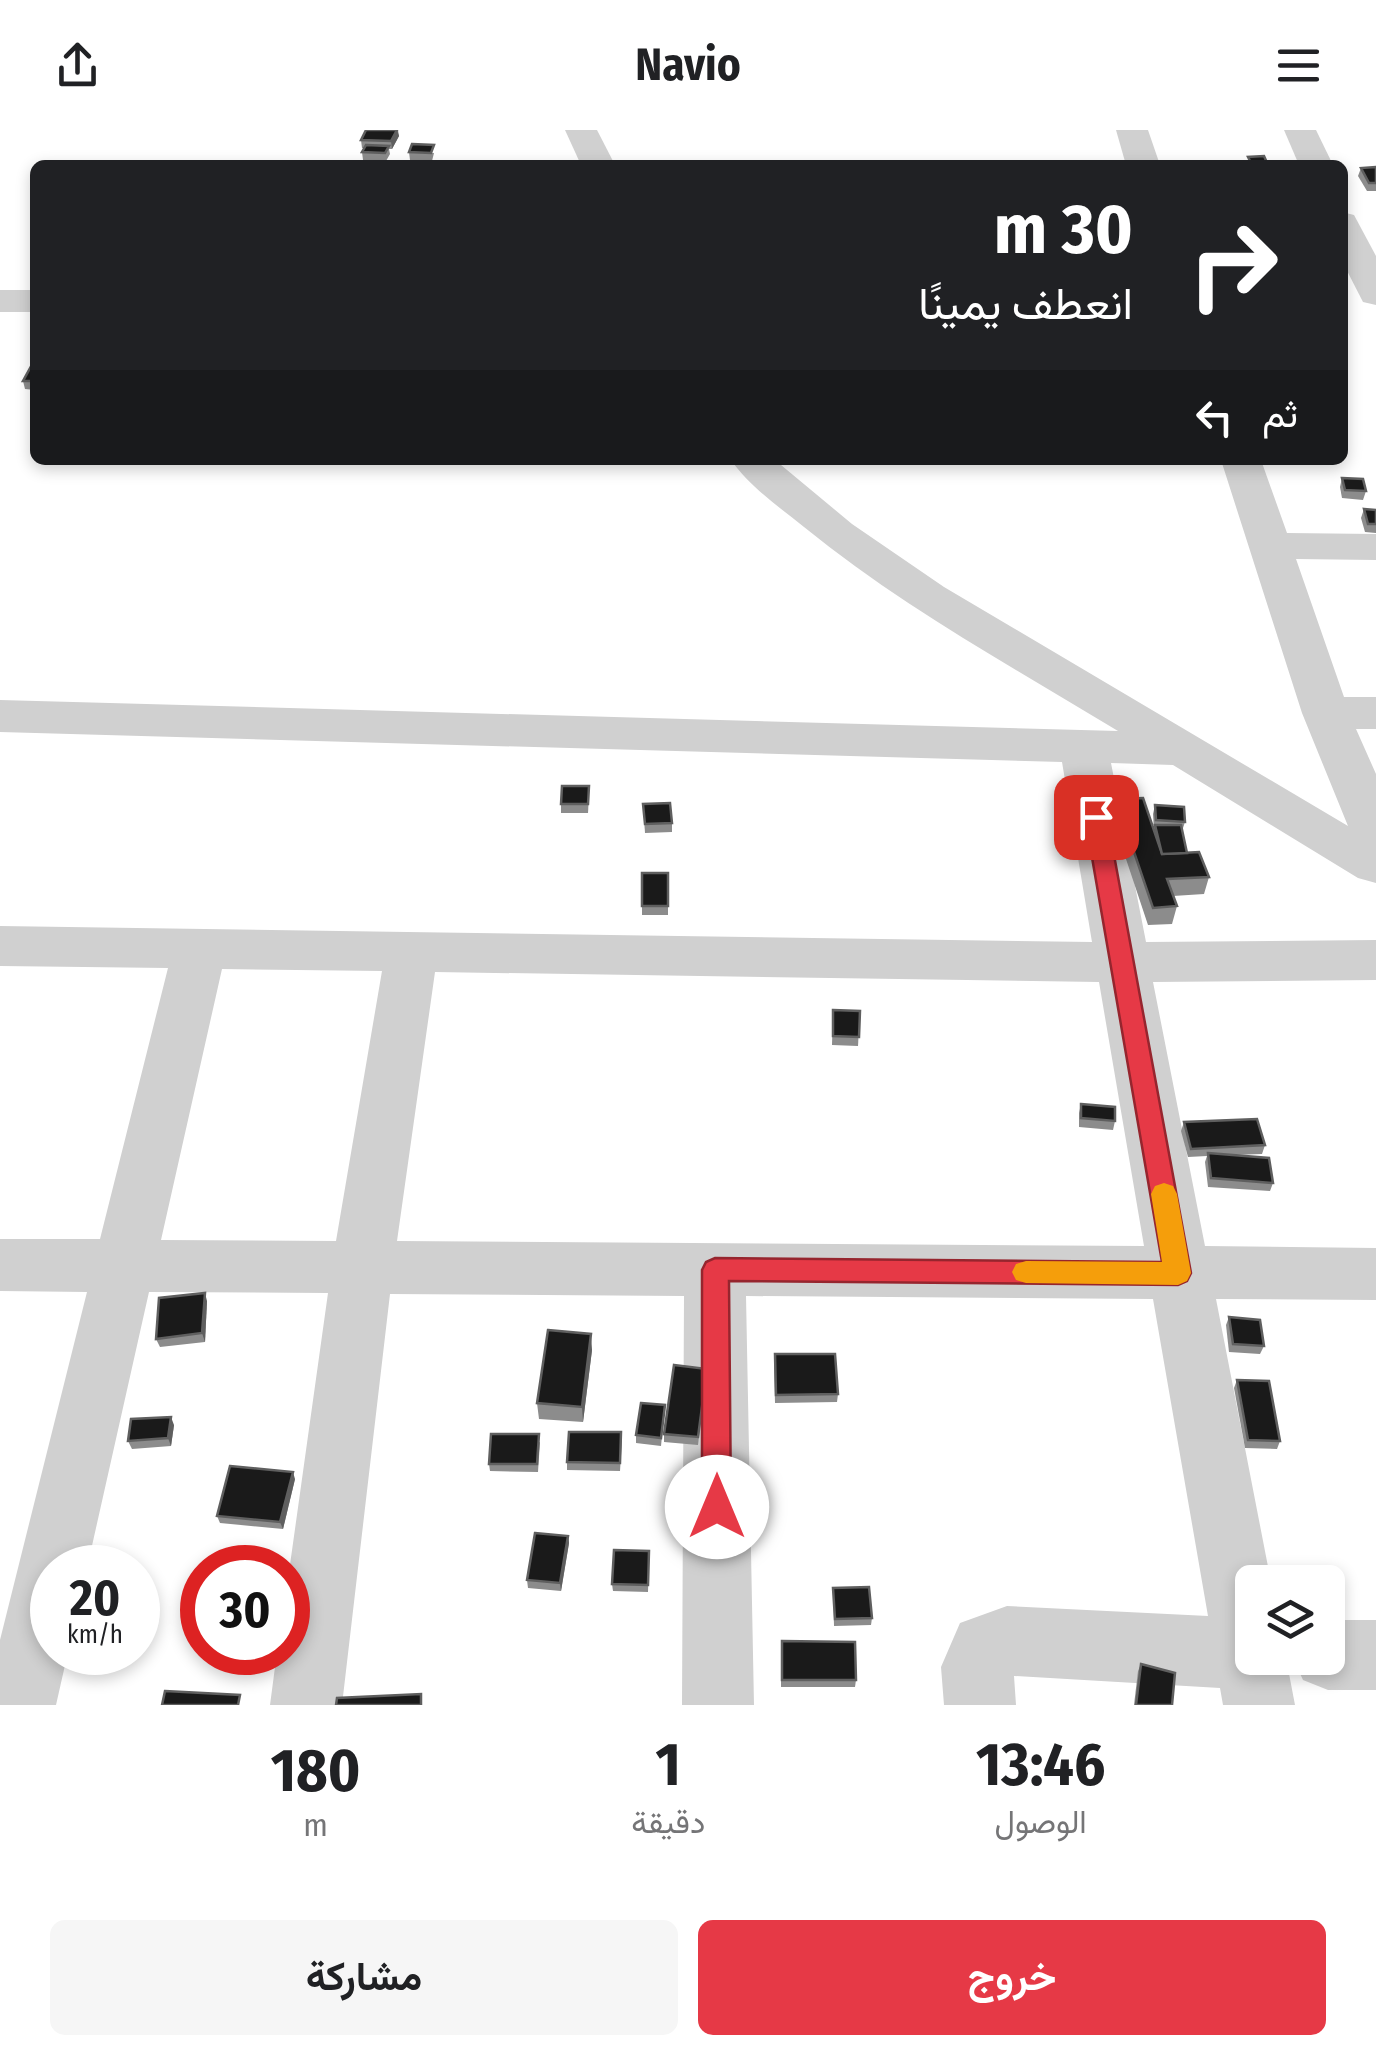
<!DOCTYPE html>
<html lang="ar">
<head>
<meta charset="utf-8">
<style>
  :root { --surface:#fff; --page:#f6f6f6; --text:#202124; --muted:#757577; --accent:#e63946 }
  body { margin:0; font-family:"Fira Sans Condensed",Vazirmatn,sans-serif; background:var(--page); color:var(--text); direction:rtl; height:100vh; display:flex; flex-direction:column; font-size:38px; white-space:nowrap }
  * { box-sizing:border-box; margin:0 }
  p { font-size:32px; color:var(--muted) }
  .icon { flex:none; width:55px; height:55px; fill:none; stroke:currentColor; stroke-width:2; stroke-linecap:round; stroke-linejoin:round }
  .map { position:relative; height:1575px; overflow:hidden; direction:ltr }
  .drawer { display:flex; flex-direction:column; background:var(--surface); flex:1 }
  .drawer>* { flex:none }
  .banner { position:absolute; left:30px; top:30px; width:1318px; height:305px; border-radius:15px; box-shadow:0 5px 15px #0003; direction:rtl; background:#202124; color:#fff; overflow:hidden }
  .buttons { position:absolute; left:1235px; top:1435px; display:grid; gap:20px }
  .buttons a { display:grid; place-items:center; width:110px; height:110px; border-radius:15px; background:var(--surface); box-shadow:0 5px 15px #0003; font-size:50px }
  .speed { position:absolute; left:30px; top:1415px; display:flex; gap:20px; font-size:50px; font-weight:700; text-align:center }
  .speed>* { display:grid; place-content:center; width:130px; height:130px; border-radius:50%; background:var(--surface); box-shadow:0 5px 15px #0003; line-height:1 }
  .speed small { font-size:25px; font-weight:400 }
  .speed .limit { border:15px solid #d22; background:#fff; color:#111 }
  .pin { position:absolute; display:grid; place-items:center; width:85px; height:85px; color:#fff; margin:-42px; border-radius:20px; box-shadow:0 5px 15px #0006 }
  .me { position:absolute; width:110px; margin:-55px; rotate:0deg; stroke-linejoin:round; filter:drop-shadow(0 0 8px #0008) }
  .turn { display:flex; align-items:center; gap:35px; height:210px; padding:0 50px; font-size:45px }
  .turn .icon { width:130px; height:130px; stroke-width:2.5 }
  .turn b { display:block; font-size:70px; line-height:85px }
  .then { display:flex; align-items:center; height:95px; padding:0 50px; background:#0003; gap:20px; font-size:38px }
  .eta { display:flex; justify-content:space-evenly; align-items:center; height:170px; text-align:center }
  .eta b { font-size:60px; font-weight:700; line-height:70px }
  .action { display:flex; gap:20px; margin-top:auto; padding:20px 50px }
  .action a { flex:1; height:115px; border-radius:15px; background:var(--accent); color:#fff; font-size:40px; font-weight:700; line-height:115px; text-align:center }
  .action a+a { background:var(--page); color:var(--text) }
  header { display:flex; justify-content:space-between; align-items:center; height:130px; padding:0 50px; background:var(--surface); font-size:45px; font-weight:700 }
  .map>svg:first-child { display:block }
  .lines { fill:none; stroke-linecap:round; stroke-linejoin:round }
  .minor { fill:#d0d0d0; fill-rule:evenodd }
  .wall { fill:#8c8c8c }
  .shaded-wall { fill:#5f5f5f }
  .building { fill:#1a1a1a; stroke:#5f5f5f; stroke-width:2.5 }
  .route { fill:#e63946; stroke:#96252e; stroke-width:2.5 }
  .slow { fill:#f59e0b }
</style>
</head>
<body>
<header><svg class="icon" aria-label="menu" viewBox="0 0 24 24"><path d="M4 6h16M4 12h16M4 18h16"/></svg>Navio<svg class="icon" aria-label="share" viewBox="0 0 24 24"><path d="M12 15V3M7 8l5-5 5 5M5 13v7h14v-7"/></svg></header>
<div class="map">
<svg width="1376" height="1575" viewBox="0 0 1376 1575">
  <rect width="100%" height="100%" fill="#fff"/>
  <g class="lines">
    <g class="minor">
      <path d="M 565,0 L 597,0 L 615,35 L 581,35 Z"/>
      <path d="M 1116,0 L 1148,0 L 1160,35 L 1126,35 Z"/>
      <path d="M 1284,0 L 1316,0 L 1333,35 L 1299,35 Z"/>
      <path d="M 1342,82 L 1354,85 L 1376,126 L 1376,175 L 1363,172 L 1342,131 Z"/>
      <rect x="0" y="160" width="35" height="22"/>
      <path d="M 731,330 L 775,330 L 852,394 L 944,457 L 1348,696 L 1302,583 L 1221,330 L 1261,330 L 1287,403 L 1376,404 L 1376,430 L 1296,429 L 1344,567 L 1376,567 L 1376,599 L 1356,599 L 1376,644 L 1376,753 L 1358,748 L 1173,635 L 1111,633 L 1146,812 L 1376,810 L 1376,850 L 1153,852 L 1205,1116 L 1376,1118 L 1376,1170 L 1216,1169 L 1271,1452 L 1252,1452 L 1252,1528 L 1286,1528 L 1295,1575 L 1223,1575 L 1220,1558 L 1014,1546 L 1016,1575 L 944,1575 L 941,1537 L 960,1493 L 1007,1476 L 1208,1486 L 1153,1169 L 746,1166 L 754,1575 L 682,1575 L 684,1166 L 390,1164 L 342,1575 L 270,1575 L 277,1522 L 288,1522 L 288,1449 L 328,1163 L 149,1162 L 87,1438 L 52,1438 L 52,1522 L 68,1522 L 56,1575 L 0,1575 L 0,1510 L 87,1162 L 0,1161 L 0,1109 L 100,1109 L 168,838 L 0,836 L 0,796 L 1092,812 L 1062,632 L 0,602 L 0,570 L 1118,601 C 1011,536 901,476 804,397 C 779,377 749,356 731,330 ZM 222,839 L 382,841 L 336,1111 L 161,1110 ZM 435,842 L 1099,852 L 1144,1116 L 397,1111 Z"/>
      <path d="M 1328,1490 L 1376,1490 L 1376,1560 L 1328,1560 L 1303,1550 L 1293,1528 L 1328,1528 Z"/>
    </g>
  </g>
  <g class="wall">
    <path d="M 366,0 L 398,0 L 399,6 L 392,19 L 389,19 L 390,24 L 386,31 L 363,30 L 362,22 L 364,18 L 362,18 L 361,10 Z"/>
    <path d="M 409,22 L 434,23 L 432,31 L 410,30 Z"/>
    <path d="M 1376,37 L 1376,61 L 1367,61 L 1358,46 L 1361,38 Z"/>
    <path d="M 35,231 L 35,260 L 25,259 L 23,251 Z"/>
    <path d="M 1342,348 L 1366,361 L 1363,370 L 1342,368 L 1340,357 Z"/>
    <path d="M 1364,379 L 1376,380 L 1376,403 L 1365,402 L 1361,388 Z"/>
    <path d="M 589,665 L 588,683 L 561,683 L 561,674 Z"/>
    <path d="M 1116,669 L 1154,700 L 1153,684 L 1155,675 L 1185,692 L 1182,701 L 1187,723 L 1209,747 L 1204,764 L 1173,766 L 1177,776 L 1172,794 L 1148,795 L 1112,687 Z"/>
    <path d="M 643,674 L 672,693 L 672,702 L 645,703 Z"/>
    <rect x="642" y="743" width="26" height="42"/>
    <path d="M 833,880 L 860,881 L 858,916 L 832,915 Z"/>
    <path d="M 1081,974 L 1115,991 L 1113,1000 L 1079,997 L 1079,983 Z"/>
    <path d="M 1184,992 L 1265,1015 L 1262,1024 L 1233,1025 L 1273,1053 L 1270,1061 L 1208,1057 L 1205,1032 L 1207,1026 L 1188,1027 L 1181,1001 Z"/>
    <path d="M 207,1171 L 205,1212 L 160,1217 L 156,1209 Z"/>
    <path d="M 1229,1187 L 1264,1216 L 1260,1224 L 1229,1222 L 1226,1195 Z"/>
    <path d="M 592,1220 L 583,1292 L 539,1289 L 537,1273 Z"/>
    <path d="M 774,1232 L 838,1264 L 837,1272 L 775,1273 Z"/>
    <path d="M 707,1239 L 698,1315 L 664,1312 L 664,1304 Z"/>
    <path d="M 1237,1250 L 1280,1311 L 1277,1319 L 1245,1318 L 1234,1258 Z"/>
    <path d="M 665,1275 L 661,1316 L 636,1313 L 636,1305 Z"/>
    <path d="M 174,1295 L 171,1316 L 132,1319 L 128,1311 Z"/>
    <path d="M 622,1310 L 620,1341 L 567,1340 L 567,1332 Z"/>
    <path d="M 540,1312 L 538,1342 L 490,1341 L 489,1334 Z"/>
    <path d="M 295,1349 L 283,1399 L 220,1393 L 217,1386 Z"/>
    <path d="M 568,1406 L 569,1413 L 561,1461 L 528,1458 L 527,1450 Z"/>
    <path d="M 649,1421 L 648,1462 L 613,1461 L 612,1454 Z"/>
    <path d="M 833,1458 L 872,1488 L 871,1495 L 834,1496 Z"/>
    <path d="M 781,1518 L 856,1550 L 855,1557 L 781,1557 Z"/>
    <path d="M 1141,1534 L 1172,1575 L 1134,1575 L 1138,1541 Z"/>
  </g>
  <g class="shaded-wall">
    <path d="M 397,0 L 399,6 L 392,19 L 391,11 Z"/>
    <path d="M 205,1163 L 207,1171 L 205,1212 L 202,1203 Z"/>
    <path d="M 591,1204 L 592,1220 L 583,1292 L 582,1277 Z"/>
    <path d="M 171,1287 L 174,1295 L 171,1316 L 168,1308 Z"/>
    <path d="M 293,1342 L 295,1349 L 283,1399 L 280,1392 Z"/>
    <path d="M 568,1406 L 569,1413 L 561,1461 L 560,1453 Z"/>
  </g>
  <g class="building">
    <path d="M 366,0 L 397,0 L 391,11 L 361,10 Z"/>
    <path d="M 412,14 L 434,15 L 431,23 L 409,22 Z"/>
    <path d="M 366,15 L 389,16 L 385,23 L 362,22 Z"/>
    <path d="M 1264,26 L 1268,35 L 1252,35 L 1248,27 Z"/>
    <path d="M 1376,37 L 1376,53 L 1369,53 L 1361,38 Z"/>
    <path d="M 34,231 L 35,251 L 23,251 Z"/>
    <path d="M 1342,348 L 1363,349 L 1366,361 L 1345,360 Z"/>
    <path d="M 1364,379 L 1376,380 L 1376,394 L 1368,394 Z"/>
    <path d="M 562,656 L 589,656 L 588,674 L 561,674 Z"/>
    <path d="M 1143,668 L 1162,724 L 1199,722 L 1209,747 L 1167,749 L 1177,776 L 1153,778 L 1116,669 Z"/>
    <path d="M 670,673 L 672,693 L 645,694 L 643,674 Z"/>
    <path d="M 1155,675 L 1184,677 L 1185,692 L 1156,690 Z"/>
    <path d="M 1155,695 L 1181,695 L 1187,723 L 1162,724 Z"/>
    <rect x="642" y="743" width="26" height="33"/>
    <path d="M 833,880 L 860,881 L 859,907 L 833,906 Z"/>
    <path d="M 1081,974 L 1115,977 L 1115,991 L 1081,988 Z"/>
    <path d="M 1257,989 L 1265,1015 L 1191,1019 L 1184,992 Z"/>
    <path d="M 1208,1023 L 1269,1028 L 1273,1053 L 1211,1048 Z"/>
    <path d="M 205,1163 L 202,1203 L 156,1209 L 159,1168 Z"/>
    <path d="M 1229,1187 L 1260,1190 L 1264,1216 L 1233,1214 Z"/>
    <path d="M 548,1200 L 591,1204 L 582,1277 L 537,1273 Z"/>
    <path d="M 775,1224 L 835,1224 L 838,1264 L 776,1265 Z"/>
    <path d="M 674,1235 L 707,1239 L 698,1307 L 664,1304 Z"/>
    <path d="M 1237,1250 L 1269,1251 L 1280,1311 L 1248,1310 Z"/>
    <path d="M 641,1273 L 665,1275 L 661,1308 L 636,1305 Z"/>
    <path d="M 171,1287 L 168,1308 L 128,1311 L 131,1289 Z"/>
    <path d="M 569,1302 L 621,1302 L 620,1333 L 567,1332 Z"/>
    <path d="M 491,1304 L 539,1304 L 537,1334 L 489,1334 Z"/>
    <path d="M 230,1336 L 293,1342 L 280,1392 L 217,1386 Z"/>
    <path d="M 535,1403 L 568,1406 L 560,1453 L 527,1450 Z"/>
    <path d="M 614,1420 L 649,1421 L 648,1455 L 612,1454 Z"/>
    <path d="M 869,1457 L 872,1488 L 835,1489 L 833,1458 Z"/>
    <path d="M 782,1511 L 855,1512 L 856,1550 L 782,1550 Z"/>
    <path d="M 1141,1534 L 1175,1543 L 1172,1575 L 1136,1575 Z"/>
    <path d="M 165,1561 L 240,1565 L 238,1575 L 162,1575 Z"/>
    <path d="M 421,1564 L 421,1575 L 336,1575 L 337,1568 Z"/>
  </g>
  <path class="route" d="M 1096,680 L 1107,687 L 1191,1143 L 1187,1151 L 1178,1155 L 729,1151 L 731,1377 L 727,1387 L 717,1391 L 706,1387 L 702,1377 L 702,1140 L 706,1132 L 715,1128 L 1162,1132 L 1085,687 Z"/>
  <path class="slow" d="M 1164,1053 L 1173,1056 L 1177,1064 L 1191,1143 L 1187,1151 L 1178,1155 L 1026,1153 L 1016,1150 L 1012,1142 L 1016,1134 L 1026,1131 L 1162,1132 L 1151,1064 L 1155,1056 Z"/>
</svg>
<div class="buttons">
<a><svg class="icon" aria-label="layers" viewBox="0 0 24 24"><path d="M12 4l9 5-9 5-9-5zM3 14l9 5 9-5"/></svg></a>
</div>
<div class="speed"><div>20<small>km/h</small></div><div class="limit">30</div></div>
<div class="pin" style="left:1096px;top:687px;background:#d93025"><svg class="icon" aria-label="arrive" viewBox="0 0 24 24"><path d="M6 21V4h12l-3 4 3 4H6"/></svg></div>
<svg class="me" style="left:717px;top:1377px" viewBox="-20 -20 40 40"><circle r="19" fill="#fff"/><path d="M0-13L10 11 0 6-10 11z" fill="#e63946"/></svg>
<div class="banner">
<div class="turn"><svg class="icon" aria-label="right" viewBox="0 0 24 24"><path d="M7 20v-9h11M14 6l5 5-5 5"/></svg><div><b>30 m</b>انعطف يمينًا</div></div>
<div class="then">ثم<svg class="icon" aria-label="left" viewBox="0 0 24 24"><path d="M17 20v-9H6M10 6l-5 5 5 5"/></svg></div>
</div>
</div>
<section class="drawer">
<div class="eta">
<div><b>13:46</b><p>الوصول</p></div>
<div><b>1</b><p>دقيقة</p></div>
<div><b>180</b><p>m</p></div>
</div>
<div class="action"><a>خروج</a><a>مشاركة</a></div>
</section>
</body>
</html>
